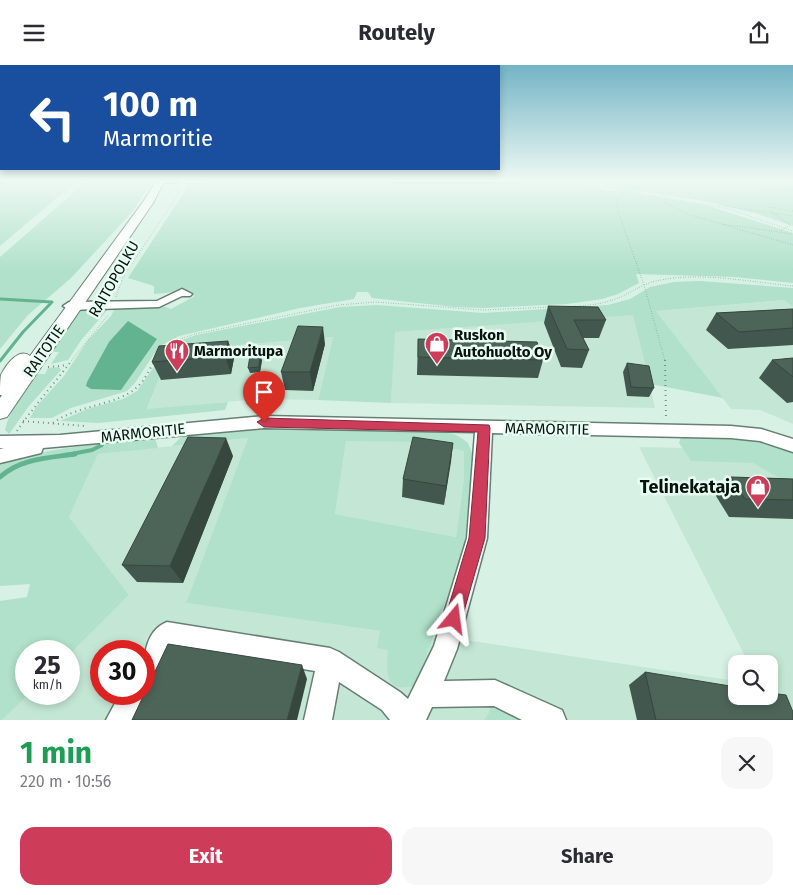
<!DOCTYPE html>
<html lang="en">
<head>
<meta charset="utf-8">
<style>
  :root { --surface:#fff; --page:#f7f7f7; --text:#2b2b33; --muted:#7c7c81; --accent:#cd3d59 }
  body { margin:0; font-family:"Fira Sans",sans-serif; background:var(--page); color:var(--text); height:100vh; display:flex; flex-direction:column; font-size:19px; white-space:nowrap }
  * { box-sizing:border-box; margin:0 }
  p { font-size:16px; color:var(--muted) }
  .icon { flex:none; width:28px; height:28px; fill:none; stroke:currentColor; stroke-width:2; stroke-linecap:round; stroke-linejoin:round }
  .map { position:relative; height:655px; overflow:hidden }
  .panel { display:flex; flex-direction:column; background:var(--surface); flex:1 }
  .panel>* { flex:none }
  .banner { position:absolute; left:0px; top:0px; width:500px; height:105px; box-shadow:0 2px 8px #0003; background:#1a4fa0; color:#fff; overflow:hidden }
  .controls { position:absolute; left:728px; top:590px; display:grid; gap:10px }
  .controls a { display:grid; place-items:center; width:50px; height:50px; border-radius:10px; background:var(--surface); box-shadow:0 2px 8px #0003; font-size:25px }
  .speed { position:absolute; left:15px; top:575px; display:flex; gap:10px; font-size:25px; font-weight:700; text-align:center }
  .speed>* { display:grid; place-content:center; width:65px; height:65px; border-radius:50%; background:var(--surface); box-shadow:0 2px 8px #0003; line-height:1 }
  .speed small { font-size:12px; font-weight:400 }
  .speed .limit { border:8px solid #d22; background:#fff; color:#111 }
  .pin { position:absolute; display:grid; place-items:center; width:42px; height:42px; color:#fff; margin:-51px -21px; border-radius:50% 50% 50% 0; rotate:-45deg; box-shadow:0 0 5px #0007 }
  .pin .icon { rotate:45deg }
  .me { position:absolute; width:55px; margin:-28px; rotate:16deg; stroke-linejoin:round; filter:drop-shadow(0 0 4px #0008) }
  .turn { display:flex; align-items:center; gap:18px; height:105px; padding:0 20px; font-size:22px }
  .turn .icon { width:65px; height:65px; stroke-width:2.5 }
  .turn b { display:block; font-size:35px; line-height:42px }
  .round { display:grid; place-items:center; flex:none; width:52px; height:52px; border-radius:15px; background:var(--page) }
  .summary { display:flex; align-items:center; justify-content:space-between; height:85px; padding:0 20px }
  h1 { font-size:30px; font-weight:700; line-height:38px; color:#1e9e55 }
  .button { display:flex; gap:10px; margin-top:auto; padding:10px 20px }
  .button a { flex:1; height:58px; border-radius:15px; background:var(--accent); color:#fff; font-size:20px; font-weight:700; line-height:58px; text-align:center }
  .button a+a { background:var(--page); color:var(--text) }
  header { display:flex; justify-content:space-between; align-items:center; height:65px; padding:0 20px; background:var(--surface); font-size:22px; font-weight:700 }
  .map>svg:first-child { display:block }
  .built { fill:#c4e7d5; fill-rule:evenodd }
  .green { fill:#b1e1ca; fill-rule:evenodd }
  .water { fill:#63b390 }
  .lines { fill:none; stroke-linecap:round; stroke-linejoin:round }
  .stream-far2 { stroke:#63b390; stroke-width:3 }
  .stream-far1 { stroke:#63b390; stroke-width:4 }
  .stream { stroke:#63b390; stroke-width:5 }
  .minor-casing { stroke:#677f73; stroke-width:3 }
  .major-casing { stroke:#677f73; stroke-width:2 }
  .path-far1 { stroke:#7a8e84; stroke-width:1; stroke-dasharray:0.5 2; stroke-linecap:butt }
  .path { stroke:#7a8e84; stroke-width:2; stroke-dasharray:1 4; stroke-linecap:butt }
  .minor { fill:#fff; fill-rule:evenodd }
  .major { fill:#fff; fill-rule:evenodd }
  .wall { fill:#42574d }
  .shaded-wall { fill:#36473e }
  .building { fill:#4d6559; stroke:#36473e }
  .route { fill:#cd3d59; stroke:#85283a }
  .labels { text-anchor:middle; dominant-baseline:central; stroke-width:5; stroke-linejoin:round; paint-order:stroke }
  .street-label { font-size:15px; fill:#09130e; stroke:#e8fef3 }
  .poi-label { font-size:15px; font-weight:bold; fill:#09130e; stroke:#e8fef3; text-anchor:start }
  .near-poi-label { font-size:18px; font-weight:bold; fill:#09130e; stroke:#e8fef3; text-anchor:end }
</style>
</head>
<body>
<header><svg class="icon" aria-label="menu" viewBox="0 0 24 24"><path d="M4 6h16M4 12h16M4 18h16"/></svg>Routely<svg class="icon" aria-label="share" viewBox="0 0 24 24"><path d="M12 15V3M7 8l5-5 5 5M5 13v7h14v-7"/></svg></header>
<div class="map">
<svg width="793" height="655" viewBox="0 0 793 655">
  <rect width="100%" height="100%" fill="#d7f2e4"/>
  <g class="built">
    <path d="M 784,235 L 793,242 L 793,359 L 760,345 L 731,344 L 656,246 Z"/>
    <path d="M 634,249 L 655,343 L 391,338 L 394,267 Z"/>
    <path d="M 333,272 L 318,335 L 257,334 L 147,345 L 170,286 Z"/>
    <path d="M 248,373 L 186,538 L 422,572 L 479,577 L 736,616 L 736,631 L 769,631 L 769,599 L 749,599 L 639,382 L 735,384 L 793,412 L 793,655 L 2,655 L 29,629 L 69,629 L 69,590 L 129,530 L 69,452 L 98,389 ZM 101,586 L 144,586 L 144,629 L 101,629 Z"/>
    <path d="M 346,375 L 416,377 L 464,386 L 464,414 L 456,472 L 335,449 Z"/>
  </g>
  <g class="green">
    <path d="M 0,115 L 82,115 L 60,130 L 0,181 Z"/>
    <path d="M 88,115 L 152,115 L 134,145 L 71,213 L 28,250 L 0,284 L 0,192 Z"/>
    <path d="M 228,115 L 338,115 L 498,119 L 567,116 L 609,126 L 623,126 L 709,141 L 793,168 L 793,218 L 735,212 L 636,209 L 639,218 L 618,229 L 602,234 L 567,239 L 483,243 L 455,242 L 372,233 L 368,227 L 357,227 L 354,234 L 300,243 L 179,271 L 162,280 L 154,289 L 135,318 L 127,326 L 71,343 L 52,353 L 30,353 L 36,342 L 64,311 L 88,275 L 111,251 L 116,241 L 160,240 L 171,244 L 195,231 C 181,223 170,229 154,229 L 154,221 L 128,213 L 185,126 L 186,118 Z"/>
    <path d="M 586,115 L 793,115 L 793,161 L 758,149 L 704,136 L 608,121 Z"/>
    <path d="M 700,216 L 793,223 L 793,242 L 784,235 L 656,246 L 723,333 L 650,319 L 633,250 L 395,267 L 391,338 L 318,335 L 333,272 L 170,286 L 147,344 L 228,337 L 225,345 L 98,358 L 60,356 L 87,344 L 123,334 L 137,326 L 163,289 L 174,278 L 196,270 L 340,242 L 377,240 L 483,248 L 608,240 L 630,234 L 650,222 L 674,217 Z"/>
    <path d="M 83,243 L 109,243 L 82,274 L 68,295 L 51,299 L 59,287 L 53,287 L 56,278 L 79,245 Z"/>
    <path d="M 59,302 L 61,305 L 29,341 L 9,369 L 5,365 C 12,340 20,327 38,309 L 45,309 L 48,303 Z"/>
    <path d="M 261,363 L 436,366 L 454,369 L 463,374 L 468,378 L 474,393 L 464,484 L 416,620 C 385,630 386,608 388,585 L 377,583 L 380,566 L 186,538 L 248,373 L 172,381 L 183,370 ZM 346,376 L 416,377 L 464,386 L 464,414 L 456,472 L 335,449 Z"/>
    <path d="M 685,371 C 722,373 758,372 793,388 L 793,421 L 753,398 L 691,396 L 679,378 L 681,372 Z"/>
    <path d="M 155,373 L 158,383 L 98,389 L 69,452 L 129,530 L 69,590 L 69,586 L 26,586 L 26,629 L 29,629 L 2,655 L 0,655 L 0,536 L 27,532 L 30,519 L 0,521 L 0,398 C 52,382 102,378 155,373 Z"/>
    <path d="M 491,639 L 528,655 L 484,655 L 489,648 Z"/>
  </g>
  <path class="water" d="M 128,256 L 157,274 L 121,325 L 91,324 L 86,321 L 87,317 L 109,277 Z"/>
  <g class="lines">
    <path class="stream-far2" d="M 0,234 L 52,237 L 23,267 L 0,296"/>
    <path class="stream-far1" d="M 66,390 L 92,385 L 102,380"/>
    <path class="stream" d="M 0,412 C 21,393 49,393 75,389"/>
    <defs>
      <g id="minor">
        <path d="M 158,115 L 180,115 L 177,117 L 161,118 L 159,117 Z"/>
        <path d="M 392,115 L 518,115 L 515,117 L 395,117 Z"/>
        <path d="M 182,224 L 192,229 L 190,231 L 182,231 L 159,242 L 69,245 L 63,241 L 69,237 L 157,236 Z"/>
        <path d="M 264,351 L 731,361 L 761,364 L 793,374 L 793,387 L 760,376 L 731,373 L 492,368 L 487,473 L 457,584 L 444,616 L 495,615 L 562,645 L 566,655 L 522,655 L 494,641 L 432,642 L 426,655 L 390,655 L 382,645 L 339,617 L 332,655 L 304,655 L 315,606 L 173,582 L 153,620 L 145,623 L 147,629 L 135,655 L 106,655 L 120,629 L 144,629 C 144,604 140,568 167,557 L 330,583 L 339,587 L 400,627 L 408,634 L 434,581 L 467,473 L 475,367 L 264,363 L 43,383 L 41,388 L 0,398 L 0,384 L 4,383 L 0,383 L 0,371 L 60,370 Z"/>
      </g>
      <path id="major" d="M 157,115 L 165,115 L 153,138 L 7,352 L 0,354 L 0,333 L 2,330 L 0,330 C 0,324 0,315 1,310 C 6,300 19,282 30,291 L 143,137 Z"/>
    </defs>
    <use href="#minor" class="minor-casing"/>
    <use href="#major" class="major-casing"/>
    <g class="path-far1">
      <path d="M 580,115 L 595,120 L 729,144 L 793,166"/>
      <path d="M 751,115 L 793,129"/>
      <path d="M 788,115 L 793,116"/>
      <path d="M 611,123 L 617,135 L 617,143 L 644,220 L 665,296"/>
      <path d="M 652,130 L 687,149 L 793,180"/>
      <path d="M 717,140 L 793,151"/>
      <path d="M 770,142 L 772,147 L 790,160 L 780,166"/>
      <path d="M 770,142 L 793,146"/>
      <path d="M 722,159 L 793,169"/>
      <path d="M 116,232 L 123,212 L 175,134 L 178,128 L 176,122"/>
      <path d="M 558,242 C 578,241 599,241 618,233 C 631,228 642,219 656,216 C 700,206 749,217 793,221"/>
      <path d="M 167,282 L 178,275 L 195,269 L 338,240 L 376,237 L 483,245 L 551,242"/>
      <path d="M 71,296 L 108,250"/>
    </g>
    <g class="path">
      <path d="M 665,295 L 666,353"/>
      <path d="M 48,302 L 68,300"/>
      <path d="M 23,356 L 85,361"/>
      <path d="M 53,358 C 77,340 118,340 136,323 C 144,317 149,305 154,297"/>
      <path d="M 17,366 C 34,341 54,319 72,295"/>
    </g>
    <use href="#minor" class="minor"/>
    <use href="#major" class="major"/>
  </g>
  <g class="wall">
    <path d="M 548,241 L 606,255 L 599,273 L 583,273 L 589,285 L 582,303 L 561,302 L 544,258 Z"/>
    <path d="M 793,244 L 793,280 L 728,284 L 706,265 L 716,248 Z"/>
    <path d="M 418,274 L 543,295 L 538,313 L 417,310 Z"/>
    <path d="M 228,276 L 234,293 L 231,309 L 161,315 L 152,297 Z"/>
    <path d="M 325,279 L 313,326 L 285,325 L 281,307 Z"/>
    <path d="M 793,293 L 793,337 L 787,338 L 759,313 L 772,295 Z"/>
    <path d="M 262,295 L 260,307 L 250,308 L 248,303 Z"/>
    <path d="M 627,298 L 654,323 L 649,332 L 627,331 L 623,307 Z"/>
    <path d="M 453,378 L 444,440 L 402,432 L 403,414 Z"/>
    <path d="M 233,391 L 183,518 L 137,517 L 122,500 Z"/>
    <path d="M 731,412 L 793,414 L 793,454 L 729,452 L 716,431 Z"/>
    <path d="M 645,607 L 793,655 L 637,655 L 629,620 Z"/>
  </g>
  <g class="shaded-wall">
    <path d="M 323,262 L 325,279 L 313,326 L 310,307 Z"/>
    <path d="M 228,276 L 234,293 L 231,309 L 225,291 Z"/>
    <path d="M 260,290 L 262,295 L 260,307 L 259,302 Z"/>
    <path d="M 226,373 L 233,391 L 183,518 L 170,501 Z"/>
    <path d="M 453,378 L 451,397 L 444,440 L 446,421 Z"/>
    <path d="M 302,600 L 307,614 L 297,655 L 287,655 Z"/>
  </g>
  <g class="building">
    <path d="M 548,241 L 598,242 L 606,255 L 574,255 L 589,285 L 567,284 Z"/>
    <path d="M 793,244 L 793,263 L 739,267 L 716,248 Z"/>
    <path d="M 298,261 L 323,262 L 310,307 L 281,307 Z"/>
    <path d="M 418,274 L 537,277 L 543,295 L 418,292 Z"/>
    <path d="M 228,276 L 225,291 L 152,297 L 159,281 Z"/>
    <path d="M 260,290 L 259,302 L 248,303 L 250,291 Z"/>
    <path d="M 793,293 L 793,312 L 772,295 Z"/>
    <path d="M 627,298 L 649,301 L 654,323 L 631,322 Z"/>
    <path d="M 188,372 L 226,373 L 170,501 L 122,500 Z"/>
    <path d="M 413,372 L 453,378 L 446,421 L 403,414 Z"/>
    <path d="M 731,412 L 793,414 L 793,435 L 745,434 Z"/>
    <path d="M 168,579 L 302,600 L 287,655 L 132,655 Z"/>
    <path d="M 645,607 L 736,622 L 736,631 L 769,631 L 769,628 L 786,630 L 793,647 L 793,655 L 656,655 Z"/>
  </g>
  <linearGradient id="sky" x2="0" y2="1"><stop stop-color="#73b4c5"/><stop offset="0.56" stop-color="#edf9f3"/><stop offset="1" stop-color="#edf9f3" stop-opacity="0"/></linearGradient>
  <rect width="793" height="206" fill="url(#sky)"/>
  <path class="route" d="M 264,353 L 489,360 L 490,363 L 485,473 L 460,560 L 454,563 L 447,560 L 445,554 L 469,473 L 478,367 L 264,362 L 257,357 Z"/>
  <defs>
    <symbol id="shop-pin" viewBox="-11 -11 22 30"><path d="M0 17L-7.5 6A9.5 9.5 0 1 1 7.5 6Z" fill="#cd3d59" stroke="#e8fef3"/><path d="M-5-2.5h2.3a2.7 3.5 0 0 1 5.4 0H5L5.5 6h-11ZM-1.5-2.5h3a1.5 2.3 0 0 0-3 0Z" fill="#fff"/></symbol>
    <symbol id="restaurant-pin" viewBox="-11 -11 22 30"><path d="M0 17L-7.5 6A9.5 9.5 0 1 1 7.5 6Z" fill="#cd3d59" stroke="#e8fef3"/><path d="M-5-6h1v4h1v-4h1v4h1v-4h1v5L-1.5 .5V6h-2V.5L-5-1ZM5-6V6H3V1.5H1.5Q1.5-4 5-6Z" fill="#fff"/></symbol>
  </defs>
  <g fill-rule="evenodd">
    <use href="#shop-pin" x="423" y="265" width="28" height="38"/>
    <use href="#restaurant-pin" x="163" y="272" width="28" height="38"/>
    <use href="#shop-pin" x="744" y="408" width="28" height="38"/>
  </g>
  <g class="labels">
    <g class="street-label">
      <text transform="translate(114 214) rotate(-60)">RAITOPOLKU</text>
      <text transform="translate(44 286) rotate(-55)">RAITOTIE</text>
      <text transform="translate(547 364) rotate(1)">MARMORITIE</text>
      <text transform="translate(143 368) rotate(-6)">MARMORITIE</text>
    </g>
    <g class="poi-label">
      <text x="454" y="270">Ruskon<tspan x="454" dy="17">Autohuolto Oy</tspan></text>
      <text x="194" y="286">Marmoritupa</text>
    </g>
    <g class="near-poi-label">
      <text x="740" y="422">Telinekataja</text>
    </g>
  </g>
</svg>
<div class="controls">
<a><svg class="icon" aria-label="search" viewBox="0 0 24 24"><circle cx="10" cy="10" r="6"/><path d="M15 15l6 6"/></svg></a>
</div>
<div class="speed"><div>25<small>km/h</small></div><div class="limit">30</div></div>
<div class="pin" style="left:264px;top:357px;background:#d93025"><svg class="icon" aria-label="arrive" viewBox="0 0 24 24"><path d="M6 21V4h12l-3 4 3 4H6"/></svg></div>
<svg class="me" style="left:454px;top:554px" viewBox="-20 -20 40 40"><path d="M0-17L14 15 0 8-14 15z" fill="#cd3d59" stroke="#fff" stroke-width="4"/></svg>
<div class="banner">
<div class="turn"><svg class="icon" aria-label="left" viewBox="0 0 24 24"><path d="M17 20v-9H6M10 6l-5 5 5 5"/></svg><div><b>100 m</b>Marmoritie</div></div>
</div>
</div>
<section class="panel">
<div class="summary"><div><h1>1 min</h1><p>220 m · 10:56</p></div><a class="round"><svg class="icon" aria-label="close" viewBox="0 0 24 24"><path d="M6 6l12 12M18 6L6 18"/></svg></a></div>
<div class="button"><a>Exit</a><a>Share</a></div>
</section>
</body>
</html>
